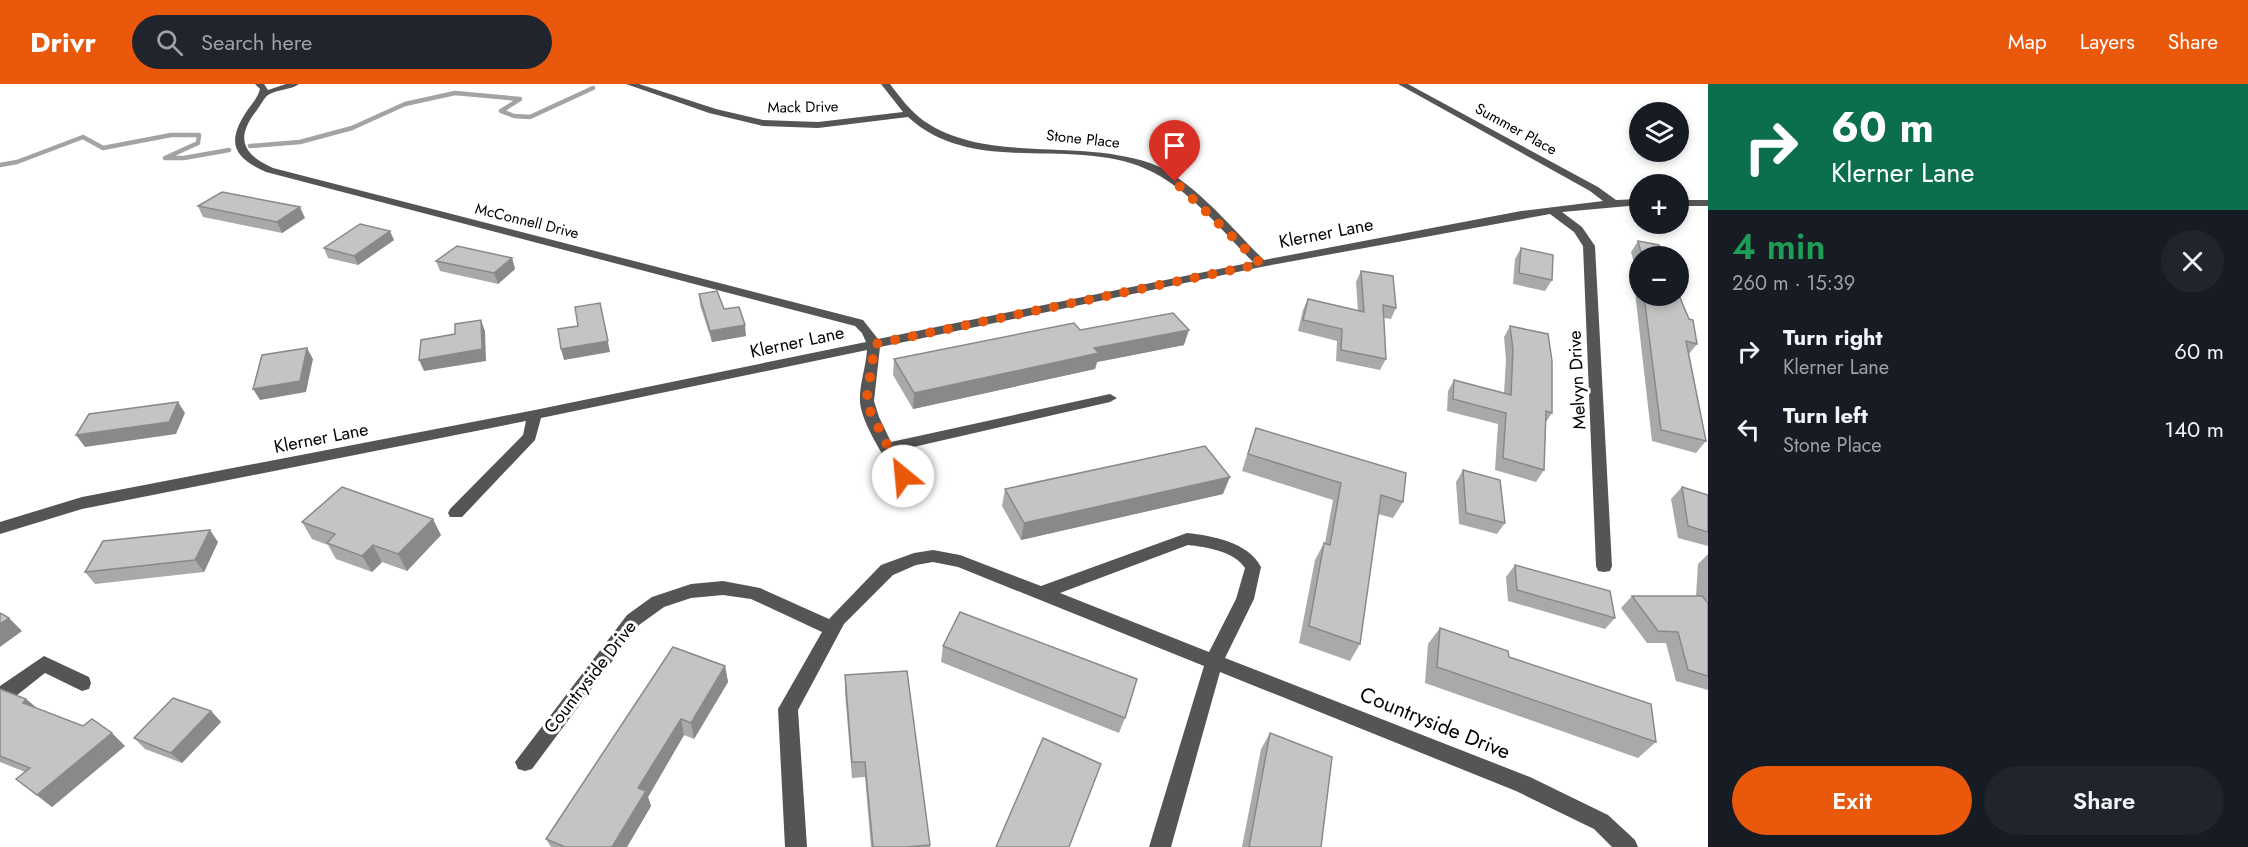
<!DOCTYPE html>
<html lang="en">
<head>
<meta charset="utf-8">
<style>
  :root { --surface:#171b24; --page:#20242c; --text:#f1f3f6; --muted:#9ea1a6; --accent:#ea580c }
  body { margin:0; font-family:Jost,sans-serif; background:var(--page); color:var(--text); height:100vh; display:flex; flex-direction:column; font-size:22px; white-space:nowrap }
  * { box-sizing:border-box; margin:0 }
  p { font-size:20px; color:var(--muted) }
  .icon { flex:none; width:33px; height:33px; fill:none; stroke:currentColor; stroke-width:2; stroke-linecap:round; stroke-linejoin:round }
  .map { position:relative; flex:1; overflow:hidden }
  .sheet { display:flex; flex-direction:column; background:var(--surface); width:540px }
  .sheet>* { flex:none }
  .guide { background:#0b6e4f; color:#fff; overflow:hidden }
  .fabs { position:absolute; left:1629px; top:18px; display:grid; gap:12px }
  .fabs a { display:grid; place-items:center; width:60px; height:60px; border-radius:50%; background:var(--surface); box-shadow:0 3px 9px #0003; font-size:30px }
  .pin { position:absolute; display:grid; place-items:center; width:51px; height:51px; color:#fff; margin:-62px -26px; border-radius:50% 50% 50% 0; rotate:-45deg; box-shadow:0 0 6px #0007 }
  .pin .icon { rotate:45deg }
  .me { position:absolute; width:66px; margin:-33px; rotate:332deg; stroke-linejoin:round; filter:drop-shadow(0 0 4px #0008) }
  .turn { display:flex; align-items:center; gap:21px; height:126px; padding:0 24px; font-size:27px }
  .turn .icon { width:78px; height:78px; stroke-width:2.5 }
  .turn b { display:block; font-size:42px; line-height:51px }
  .round { display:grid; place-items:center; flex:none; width:63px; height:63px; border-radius:32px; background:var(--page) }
  .headline { display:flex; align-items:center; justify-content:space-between; height:102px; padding:0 24px }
  h1 { font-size:36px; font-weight:600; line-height:45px; color:#1e9e55 }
  .action { display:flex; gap:12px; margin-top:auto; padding:12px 24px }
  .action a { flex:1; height:69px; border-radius:36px; background:var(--accent); color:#fff; font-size:24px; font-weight:600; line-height:69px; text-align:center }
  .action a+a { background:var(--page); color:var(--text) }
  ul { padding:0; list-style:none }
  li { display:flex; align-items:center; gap:18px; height:78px; padding:0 24px }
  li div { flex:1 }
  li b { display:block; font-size:22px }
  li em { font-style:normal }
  header { display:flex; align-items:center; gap:36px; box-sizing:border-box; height:84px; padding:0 30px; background:var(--accent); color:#fff }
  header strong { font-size:28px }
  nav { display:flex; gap:33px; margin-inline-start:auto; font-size:21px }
  .search { width:420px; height:54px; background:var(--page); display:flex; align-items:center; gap:15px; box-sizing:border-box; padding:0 21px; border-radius:33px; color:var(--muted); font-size:22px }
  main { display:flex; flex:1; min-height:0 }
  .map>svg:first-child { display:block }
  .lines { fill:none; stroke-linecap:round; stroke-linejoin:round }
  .stream { stroke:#a3a3a3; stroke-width:4.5 }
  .minor { fill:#555; fill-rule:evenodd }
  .wall { fill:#a9a9a9 }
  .shaded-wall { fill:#898989 }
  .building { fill:#c4c4c4; stroke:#898989; stroke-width:1.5 }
  .route { stroke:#ea580c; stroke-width:10; stroke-dasharray:0 18 }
  .labels { text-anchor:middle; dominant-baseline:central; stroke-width:6; stroke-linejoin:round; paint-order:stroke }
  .far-street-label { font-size:15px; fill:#000; stroke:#fff }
  .street-label { font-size:18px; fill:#000; stroke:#fff }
  .near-street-label { font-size:21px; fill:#000; stroke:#fff }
</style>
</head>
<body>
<header>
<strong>Drivr</strong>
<div class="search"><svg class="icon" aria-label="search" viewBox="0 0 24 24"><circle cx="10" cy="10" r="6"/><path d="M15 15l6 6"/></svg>Search here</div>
<nav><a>Map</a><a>Layers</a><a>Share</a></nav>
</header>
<main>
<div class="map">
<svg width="1708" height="763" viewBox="0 0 1708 763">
  <rect width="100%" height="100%" fill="#fff"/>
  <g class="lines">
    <g class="stream">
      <path d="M 250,62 L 300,58 L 352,44 L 405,20 L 455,9 L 520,15 L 501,27 L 514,32 L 530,33 L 593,4"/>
      <path d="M 0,81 L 17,78 L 83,53 L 103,64 L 171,51 L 199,51 L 198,59 L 165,74 L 184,74 L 229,66"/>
    </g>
    <g class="minor">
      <path d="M 255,0 L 264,0 L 268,6 L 286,0 L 299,0 C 291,6 278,5 268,11 C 264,14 260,22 257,26 C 235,54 242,70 273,84 L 863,236 L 878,255 L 1253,178 C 1221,146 1189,104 1146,85 C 1072,52 973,93 908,33 L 818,44 L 763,42 L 709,29 L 626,0 L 639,0 L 716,25 L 763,36 L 818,38 L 903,28 L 881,0 L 890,0 C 900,13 910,27 924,37 C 987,80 1078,54 1150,79 C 1192,94 1232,145 1264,176 L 1521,127 L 1603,117 L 1590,107 L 1398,0 L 1408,0 L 1598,103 L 1616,116 L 1640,115 L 1640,121 L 1562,128 L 1582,143 L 1595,162 L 1612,482 L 1610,487 L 1604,488 L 1598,487 L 1596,482 L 1583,162 L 1574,148 L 1550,130 L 1261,183 L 880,263 L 874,317 L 879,333 L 891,358 L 1110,310 L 1117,314 L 1110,318 L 896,367 L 911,392 L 908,396 L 898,396 C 886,375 862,341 860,318 C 859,301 866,283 867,266 L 541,334 L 535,356 L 462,433 L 450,433 L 448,429 L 450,425 L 523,351 L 526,337 L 82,425 L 0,450 L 0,438 L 82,413 L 535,326 L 866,258 L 862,249 L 855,242 L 266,88 C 235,74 226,60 245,30 C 250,21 257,16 260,5 Z"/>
      <rect x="1678" y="116" width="30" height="6"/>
      <path d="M 1187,449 C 1213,452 1248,458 1261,483 L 1254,515 L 1225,574 L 1530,693 L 1608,731 L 1635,756 L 1638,763 L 1612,763 L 1594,745 L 1516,707 L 1220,588 L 1171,763 L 1149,763 L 1204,582 L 958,483 L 933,478 L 916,481 L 893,491 L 844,540 L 798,626 L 807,763 L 785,763 L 778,625 L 822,548 L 751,515 L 723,511 L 691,514 L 664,523 L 639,541 L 532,685 L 525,687 L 518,685 L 515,678 L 627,531 L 652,513 L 691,500 L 723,497 L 760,504 L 829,535 L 881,481 L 914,469 L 933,466 L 960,471 L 1041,502 ZM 1188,461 C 1206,463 1234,467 1245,484 L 1236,515 L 1209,568 L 1060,509 Z"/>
      <path d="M 44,572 L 89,593 L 91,599 L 89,605 L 82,607 L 45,589 L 7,619 L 0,621 L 0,602 Z"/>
    </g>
  </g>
  <g class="wall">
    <path d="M 198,122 L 305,134 L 282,149 L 203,133 Z"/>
    <path d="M 394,156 L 358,181 L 328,174 L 324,164 Z"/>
    <path d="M 1638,157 L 1664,172 L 1640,172 L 1640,199 L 1631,168 Z"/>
    <path d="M 1521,164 L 1552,196 L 1545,207 L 1513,200 L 1515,175 Z"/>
    <path d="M 512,174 L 515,185 L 498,200 L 440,187 L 436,177 Z"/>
    <path d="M 1361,187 L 1396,224 L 1391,235 L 1384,234 L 1386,275 L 1380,286 L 1336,277 L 1337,257 L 1298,247 L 1303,226 L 1308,215 L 1358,227 L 1356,198 Z"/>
    <path d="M 1640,202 L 1640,212 L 1678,212 L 1697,260 L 1689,270 L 1706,357 L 1696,369 L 1652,357 L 1635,208 Z"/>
    <path d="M 699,210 L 724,225 L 746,252 L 712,258 L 700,221 Z"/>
    <path d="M 1510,242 L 1552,329 L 1546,338 L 1544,386 L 1536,398 L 1495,386 L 1498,340 L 1447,327 L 1448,307 L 1454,296 L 1504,309 L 1506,276 L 1504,253 Z"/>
    <path d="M 1080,246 L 1184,261 L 1097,278 L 1095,285 L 913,325 L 893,291 L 894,275 Z"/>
    <path d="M 1256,344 L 1403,418 L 1393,434 L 1378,430 L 1360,560 L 1350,577 L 1299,559 L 1315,476 L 1324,459 L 1325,459 L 1333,416 L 1242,387 L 1250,361 Z"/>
    <path d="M 1463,386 L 1505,439 L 1497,450 L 1459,440 L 1456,398 Z"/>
    <path d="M 1682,403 L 1708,411 L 1708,462 L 1678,454 L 1671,415 Z"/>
    <path d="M 1005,405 L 1223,410 L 1021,456 L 1002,422 Z"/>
    <path d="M 302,438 L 441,451 L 407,487 L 382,478 L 372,488 L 336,475 L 328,461 L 312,455 Z"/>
    <path d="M 218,458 L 204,488 L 95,500 L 85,488 Z"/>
    <path d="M 1708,470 L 1708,517 L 1706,516 L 1708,519 L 1708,606 L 1676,597 L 1666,559 L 1647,559 L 1621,524 L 1632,512 L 1696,512 L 1698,480 Z"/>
    <path d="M 1515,481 L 1615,534 L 1605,545 L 1508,517 L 1506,493 Z"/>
    <path d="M 1440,544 L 1509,573 L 1656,658 L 1638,674 L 1425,599 L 1428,560 Z"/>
    <path d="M 943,562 L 1125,634 L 1119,649 L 941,578 Z"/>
    <path d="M 725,582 L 728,598 L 694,655 L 684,651 L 648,713 L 651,722 L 627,763 L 551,763 L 546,755 Z"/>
    <path d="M 845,591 L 930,761 L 930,763 L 871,763 L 865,693 L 852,694 L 845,608 Z"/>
    <path d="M 0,605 L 26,615 L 37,624 L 125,662 L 52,723 L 16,695 L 25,688 L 0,678 Z"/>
    <path d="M 211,627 L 221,638 L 182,679 L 145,665 L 134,654 Z"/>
    <path d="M 1270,649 L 1321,763 L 1242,763 L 1261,665 Z"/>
  </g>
  <g class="shaded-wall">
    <path d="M 300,123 L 305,134 L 282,149 L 277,138 Z"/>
    <path d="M 390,147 L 394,156 L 358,181 L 354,172 Z"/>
    <path d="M 512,174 L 515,185 L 498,200 L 494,189 Z"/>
    <path d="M 600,219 L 610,268 L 564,276 L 561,265 Z"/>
    <path d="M 481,236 L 485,247 L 486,277 L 424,287 L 419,276 Z"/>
    <path d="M 745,241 L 746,252 L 712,258 L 710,247 Z"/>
    <path d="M 1189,246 L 1184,261 L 1097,278 L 1095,285 L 913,325 L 914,309 L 1094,264 Z"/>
    <path d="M 307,264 L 313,275 L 306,308 L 260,316 L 253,305 Z"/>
    <path d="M 178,318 L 185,329 L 176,350 L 85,363 L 76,351 Z"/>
    <path d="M 1230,393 L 1223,410 L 1021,456 L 1024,439 Z"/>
    <path d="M 433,435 L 441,451 L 407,487 L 398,470 Z"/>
    <path d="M 210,446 L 218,458 L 204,488 L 195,476 Z"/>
    <path d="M 373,461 L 382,478 L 372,488 L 362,472 Z"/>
    <path d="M 9,534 L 22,547 L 0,563 L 0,540 Z"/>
    <path d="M 725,582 L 728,598 L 694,655 L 691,639 Z"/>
    <path d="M 26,615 L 41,628 L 23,619 Z"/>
    <path d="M 211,627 L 221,638 L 182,679 L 171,669 Z"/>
    <path d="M 681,635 L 684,651 L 648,713 L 651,722 L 627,763 L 612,763 L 638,704 Z"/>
    <path d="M 112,649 L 125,662 L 52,723 L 37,711 Z"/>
  </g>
  <g class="building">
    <path d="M 222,108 L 300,123 L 277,138 L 198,122 Z"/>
    <path d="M 360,140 L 390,147 L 354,172 L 324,164 Z"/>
    <path d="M 1638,157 L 1659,161 L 1664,172 L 1642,172 Z"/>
    <path d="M 457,162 L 512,174 L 494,189 L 436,177 Z"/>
    <path d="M 1521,164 L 1553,171 L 1552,196 L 1519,189 Z"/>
    <path d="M 1361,187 L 1393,192 L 1396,224 L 1383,221 L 1386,275 L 1341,266 L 1342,245 L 1303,236 L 1308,215 L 1364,228 Z"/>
    <path d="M 717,207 L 724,225 L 739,223 L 745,241 L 710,247 L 699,210 Z"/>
    <path d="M 1678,209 L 1689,235 L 1693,236 L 1697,260 L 1686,257 L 1706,357 L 1661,346 L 1644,212 L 1678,212 Z"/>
    <path d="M 600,219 L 608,257 L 561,265 L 558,245 L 578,242 L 575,223 Z"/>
    <path d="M 1173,229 L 1189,246 L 1094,264 L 1099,269 L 914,309 L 894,275 L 1074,239 L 1080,246 Z"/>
    <path d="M 481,236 L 482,265 L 419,276 L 421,256 L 455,250 L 455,240 Z"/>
    <path d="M 1510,242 L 1548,250 L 1552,277 L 1552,329 L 1546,327 L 1544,386 L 1503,374 L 1506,329 L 1453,315 L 1454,296 L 1511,311 L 1513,265 Z"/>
    <path d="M 307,264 L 300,297 L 253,305 L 262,271 Z"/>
    <path d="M 178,318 L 169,338 L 76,351 L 89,330 Z"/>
    <path d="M 1256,344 L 1406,389 L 1403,418 L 1381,411 L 1360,560 L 1309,542 L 1324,459 L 1330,461 L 1341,399 L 1248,370 Z"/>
    <path d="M 1205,362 L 1230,393 L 1024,439 L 1005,405 Z"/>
    <path d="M 1463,386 L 1500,396 L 1505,439 L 1466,429 Z"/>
    <path d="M 342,403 L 433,435 L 398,470 L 373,461 L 362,472 L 327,459 L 335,450 L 302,438 Z"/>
    <path d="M 1682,403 L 1708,411 L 1708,448 L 1688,442 Z"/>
    <path d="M 210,446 L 195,476 L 85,488 L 103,457 Z"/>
    <path d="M 1515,481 L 1610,507 L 1615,534 L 1517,506 Z"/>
    <path d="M 1632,512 L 1702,512 L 1708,519 L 1708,592 L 1688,586 L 1678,548 L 1658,547 Z"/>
    <path d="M 960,528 L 1137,595 L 1125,634 L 943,562 Z"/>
    <path d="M 0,529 L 9,534 L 0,540 Z"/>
    <path d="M 1440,544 L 1508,567 L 1509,573 L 1651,620 L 1656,658 L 1437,583 Z"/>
    <path d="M 673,563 L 725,582 L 691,639 L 681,635 L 638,704 L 646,707 L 612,763 L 565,763 L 546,755 Z"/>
    <path d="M 907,587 L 930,761 L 907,763 L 873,763 L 865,678 L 852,678 L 845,591 Z"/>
    <path d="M 0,605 L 26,615 L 23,619 L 83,642 L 92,635 L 112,649 L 37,711 L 16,695 L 30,684 L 0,672 Z"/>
    <path d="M 173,614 L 211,627 L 171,669 L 134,654 Z"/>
    <path d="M 1270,649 L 1332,673 L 1321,763 L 1249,763 Z"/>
    <path d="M 1043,654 L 1101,680 L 1069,763 L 996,763 Z"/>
  </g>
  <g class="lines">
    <path class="route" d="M 903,392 L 866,319 L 875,260 L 1261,180 L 1175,98"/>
  </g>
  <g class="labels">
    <g class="far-street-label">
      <text transform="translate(803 23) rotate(-1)">Mack Drive</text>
      <text transform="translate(1516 45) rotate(29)">Summer Place</text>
      <text transform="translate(1083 55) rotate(6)">Stone Place</text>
      <text transform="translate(527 137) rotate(14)">McConnell Drive</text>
    </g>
    <g class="street-label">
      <text transform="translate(1326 149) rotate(-11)">Klerner Lane</text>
      <text transform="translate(797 258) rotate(-12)">Klerner Lane</text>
      <text transform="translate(1577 296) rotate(-93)">Melvyn Drive</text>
      <text transform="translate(321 354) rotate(-11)">Klerner Lane</text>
      <text transform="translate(590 593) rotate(-52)">Countryside Drive</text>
    </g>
    <g class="near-street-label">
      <text transform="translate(1435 639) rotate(22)">Countryside Drive</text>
    </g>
  </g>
</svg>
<div class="fabs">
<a><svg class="icon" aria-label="layers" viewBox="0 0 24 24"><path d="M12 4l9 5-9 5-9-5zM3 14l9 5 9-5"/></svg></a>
<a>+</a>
<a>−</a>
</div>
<div class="pin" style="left:1175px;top:98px;background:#d93025"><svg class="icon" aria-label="arrive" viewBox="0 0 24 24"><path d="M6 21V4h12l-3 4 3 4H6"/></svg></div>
<svg class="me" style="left:903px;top:392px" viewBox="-20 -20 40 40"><circle r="19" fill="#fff"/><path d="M0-13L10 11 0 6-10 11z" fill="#ea580c"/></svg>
</div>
<section class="sheet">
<div class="guide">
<div class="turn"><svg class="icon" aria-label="right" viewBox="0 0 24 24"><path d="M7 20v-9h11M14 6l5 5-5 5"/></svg><div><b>60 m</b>Klerner Lane</div></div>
</div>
<div class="headline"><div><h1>4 min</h1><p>260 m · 15:39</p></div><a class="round"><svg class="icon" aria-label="close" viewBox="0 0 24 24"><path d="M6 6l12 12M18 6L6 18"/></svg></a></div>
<ul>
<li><svg class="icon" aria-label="right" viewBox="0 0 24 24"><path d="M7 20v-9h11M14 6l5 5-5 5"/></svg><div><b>Turn right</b><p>Klerner Lane</p></div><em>60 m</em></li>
<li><svg class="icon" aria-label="left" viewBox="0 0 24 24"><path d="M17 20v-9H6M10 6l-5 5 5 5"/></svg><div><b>Turn left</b><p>Stone Place</p></div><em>140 m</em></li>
</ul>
<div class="action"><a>Exit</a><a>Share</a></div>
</section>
</main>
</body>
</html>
